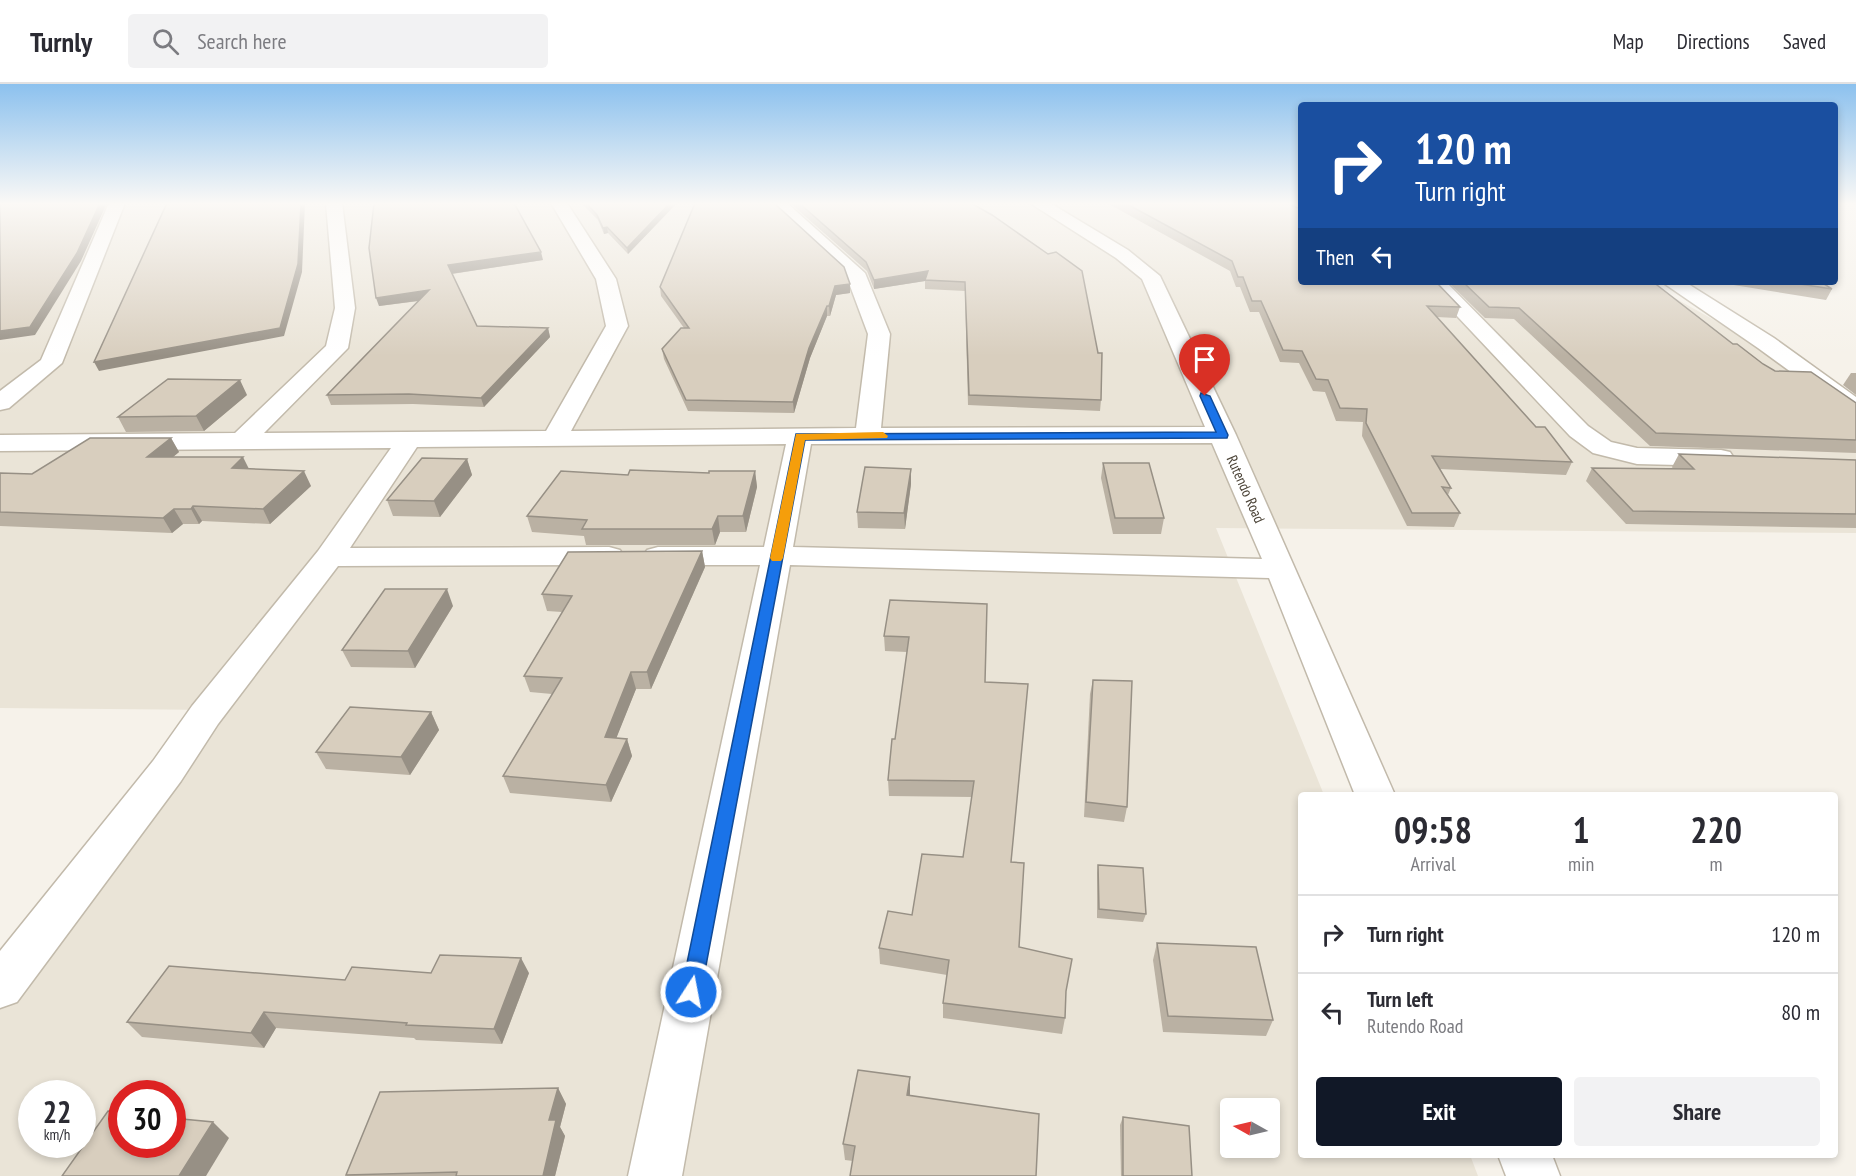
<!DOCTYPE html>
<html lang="en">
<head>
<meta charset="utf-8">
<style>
  :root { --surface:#fff; --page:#f2f2f3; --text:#2b2b33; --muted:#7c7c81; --line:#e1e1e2; --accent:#111827 }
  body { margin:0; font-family:"PT Sans Narrow",sans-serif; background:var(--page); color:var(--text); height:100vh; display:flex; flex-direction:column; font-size:22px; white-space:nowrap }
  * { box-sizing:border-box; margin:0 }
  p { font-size:20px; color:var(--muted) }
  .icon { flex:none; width:33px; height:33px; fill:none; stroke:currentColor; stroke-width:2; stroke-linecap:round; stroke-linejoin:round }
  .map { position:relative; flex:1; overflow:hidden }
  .drawer { position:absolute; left:1298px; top:708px; width:540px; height:366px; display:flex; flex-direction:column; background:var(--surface); border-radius:6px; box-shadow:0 3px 9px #0003 }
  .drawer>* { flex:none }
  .banner { position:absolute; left:1298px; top:18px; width:540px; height:183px; border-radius:6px; box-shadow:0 3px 9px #0003; background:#1a4fa0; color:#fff; overflow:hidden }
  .needle { width:39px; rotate:278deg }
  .tools { position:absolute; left:1220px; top:1014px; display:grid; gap:12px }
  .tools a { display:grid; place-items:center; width:60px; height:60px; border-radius:6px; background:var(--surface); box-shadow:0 3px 9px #0003; font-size:30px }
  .speed { position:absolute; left:18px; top:996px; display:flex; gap:12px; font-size:30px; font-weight:700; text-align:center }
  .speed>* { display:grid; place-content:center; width:78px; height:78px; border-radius:50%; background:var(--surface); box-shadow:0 3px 9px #0003; line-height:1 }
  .speed small { font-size:15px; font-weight:400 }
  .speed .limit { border:9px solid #d22; background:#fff; color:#111 }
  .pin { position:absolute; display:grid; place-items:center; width:51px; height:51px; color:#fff; margin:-62px -26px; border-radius:50% 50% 50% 0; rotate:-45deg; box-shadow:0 0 6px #0007 }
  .pin .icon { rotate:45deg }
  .me { position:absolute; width:66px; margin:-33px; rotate:11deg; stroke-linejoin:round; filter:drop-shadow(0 0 4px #0008) }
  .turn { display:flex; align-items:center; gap:21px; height:126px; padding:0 18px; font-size:27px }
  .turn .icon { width:78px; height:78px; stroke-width:2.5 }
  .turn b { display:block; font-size:42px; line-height:51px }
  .then { display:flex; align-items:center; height:57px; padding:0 18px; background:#0003; gap:12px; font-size:22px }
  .eta { display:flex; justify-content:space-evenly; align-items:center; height:102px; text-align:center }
  .eta b { font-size:36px; font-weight:600; line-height:42px }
  .action { display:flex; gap:12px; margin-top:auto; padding:12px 18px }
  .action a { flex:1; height:69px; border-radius:6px; background:var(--accent); color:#fff; font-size:24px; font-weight:600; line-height:69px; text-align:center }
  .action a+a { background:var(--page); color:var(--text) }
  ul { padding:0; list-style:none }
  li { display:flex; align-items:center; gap:18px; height:78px; padding:0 18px; border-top:2px solid var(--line) }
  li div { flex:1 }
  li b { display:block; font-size:22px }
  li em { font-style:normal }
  header { display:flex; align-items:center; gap:36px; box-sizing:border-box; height:84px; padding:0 30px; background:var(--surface); border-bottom:2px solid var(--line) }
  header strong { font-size:28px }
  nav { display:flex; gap:33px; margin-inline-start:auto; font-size:21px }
  .search { width:420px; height:54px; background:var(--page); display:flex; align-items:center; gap:15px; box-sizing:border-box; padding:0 21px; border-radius:6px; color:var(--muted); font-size:22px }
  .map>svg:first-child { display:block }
  .residential { fill:#eae4d7; fill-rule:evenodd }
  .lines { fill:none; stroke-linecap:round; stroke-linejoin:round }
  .minor-casing { stroke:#c2baab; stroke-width:3 }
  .minor { fill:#fff; fill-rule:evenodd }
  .wall { fill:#bab1a3 }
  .shaded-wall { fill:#979085 }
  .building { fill:#d8cebe; stroke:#979085; stroke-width:1.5 }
  .route { fill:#1a73e8; stroke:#114b97; stroke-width:1.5 }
  .slow { fill:#f59e0b }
  .labels { text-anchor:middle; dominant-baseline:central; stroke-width:6; stroke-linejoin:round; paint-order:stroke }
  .street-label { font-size:15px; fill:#4b4337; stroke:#fff }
</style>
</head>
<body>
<header>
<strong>Turnly</strong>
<div class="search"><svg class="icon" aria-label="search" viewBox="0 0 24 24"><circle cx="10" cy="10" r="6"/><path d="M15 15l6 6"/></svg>Search here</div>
<nav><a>Map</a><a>Directions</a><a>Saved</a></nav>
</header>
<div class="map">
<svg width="1856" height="1092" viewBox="0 0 1856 1092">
  <rect width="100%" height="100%" fill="#f6f2ea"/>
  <path class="residential" d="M 0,119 L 1300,119 L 1300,198 L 1646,198 L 1856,315 L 1856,449 L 1216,444 L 1324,711 L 1300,711 L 1300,1071 L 1470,1071 L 1478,1092 L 0,1092 L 0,920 L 217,626 L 0,624 ZM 32,1010 L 82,1010 L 82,1060 L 32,1060 ZM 122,1010 L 172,1010 L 172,1060 L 122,1060 ZM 1230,1024 L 1269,1024 L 1269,1064 L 1230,1064 Z"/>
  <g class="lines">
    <defs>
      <g id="minor">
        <path d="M 109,119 L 125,119 L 62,279 L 9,324 L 0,326 L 0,307 L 41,276 Z"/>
        <path d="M 326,119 L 342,119 L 355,224 L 348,264 L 264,349 L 546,347 L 606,242 L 596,195 L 551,119 L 567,119 L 616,195 L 628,242 L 571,347 L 856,344 L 868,250 L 846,191 L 769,119 L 787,119 L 865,189 L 890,250 L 881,344 L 1205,343 L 1142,195 L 1116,174 L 1030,119 L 1050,119 L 1128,166 L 1160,192 L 1236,351 L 1395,711 L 1355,711 L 1269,494 L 790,481 L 682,1092 L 628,1092 L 760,481 L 658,481 L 647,478 L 643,472 L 647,466 L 658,463 L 764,463 L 786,360 L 417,363 L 350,464 L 609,463 L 620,466 L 624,472 L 620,478 L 609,481 L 338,482 L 218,640 L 181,697 L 17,918 L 0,924 L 0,867 L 153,677 L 192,622 L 318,467 L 391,364 L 0,367 L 0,351 L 235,349 L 326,262 L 335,224 ZM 1212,359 L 1262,475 L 793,463 L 811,360 Z"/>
        <path d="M 1425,198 L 1446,198 L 1588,342 L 1611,358 L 1637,364 L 1721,366 L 1730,368 L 1734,374 L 1730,380 L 1721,382 L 1637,380 L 1593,369 L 1570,352 Z"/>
        <path d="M 1662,198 L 1685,198 L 1774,254 L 1856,313 L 1856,331 L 1847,329 L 1758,264 Z"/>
        <path d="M 1498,1071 L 1552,1071 L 1560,1092 L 1506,1092 Z"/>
      </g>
    </defs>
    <use href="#minor" class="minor-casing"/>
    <use href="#minor" class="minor"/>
  </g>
  <g class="wall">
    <path d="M 374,119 L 543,176 L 452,190 L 477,242 L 548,244 L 550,253 L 484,323 L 413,320 L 331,321 L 327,311 L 419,217 L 379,222 Z"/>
    <path d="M 581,119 L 677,119 L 628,170 L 608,149 L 604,150 L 598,136 Z"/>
    <path d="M 790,119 L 971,119 L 1101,316 L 1100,327 L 968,321 L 965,207 L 925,205 L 925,197 L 874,205 L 867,187 Z"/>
    <path d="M 1107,119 L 1287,119 L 1460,223 L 1456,234 L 1437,233 L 1536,343 L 1572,378 L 1566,391 L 1440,385 L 1451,404 L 1448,411 L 1460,429 L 1454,443 L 1407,442 L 1362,352 L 1363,338 L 1336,337 L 1325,308 L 1313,307 L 1299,279 L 1280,278 L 1259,228 L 1250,228 L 1240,203 L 1236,203 L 1230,187 Z"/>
    <path d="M 1448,198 L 1653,198 L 1733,260 L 1763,280 L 1775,287 L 1856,319 L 1856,369 L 1650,362 L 1514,235 L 1485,234 Z"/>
    <path d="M 1715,198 L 1821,198 L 1832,205 L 1826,216 Z"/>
    <path d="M 850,200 L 850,209 L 836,211 L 830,232 L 827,232 L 810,274 L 794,329 L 688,327 L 664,275 L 662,265 L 684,244 L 661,212 L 660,203 Z"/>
    <path d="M 1851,289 L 1856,289 L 1856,311 L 1843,301 Z"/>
    <path d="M 247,311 L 204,347 L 126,348 L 118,333 Z"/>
    <path d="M 171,354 L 179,368 L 173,373 L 249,385 L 311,402 L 270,440 L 202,437 L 199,440 L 183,440 L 172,449 L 0,442 L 0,389 L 32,390 Z"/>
    <path d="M 1679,370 L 1856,376 L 1856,444 L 1626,440 L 1586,397 L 1592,384 L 1673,385 L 1672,383 Z"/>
    <path d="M 467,375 L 472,391 L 440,433 L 393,432 L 387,416 Z"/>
    <path d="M 1103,379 L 1164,434 L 1161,450 L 1113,450 L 1101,394 Z"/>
    <path d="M 755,387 L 757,403 L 746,448 L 720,448 L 715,461 L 586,461 L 584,452 L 532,448 L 527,432 L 628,391 L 709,389 Z"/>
    <path d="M 911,400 L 905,445 L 858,444 L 857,428 Z"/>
    <path d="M 702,467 L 705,483 L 651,605 L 636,605 L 616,654 L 627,655 L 632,672 L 611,718 L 510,709 L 503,692 L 552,610 L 530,608 L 524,592 L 562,528 L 547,527 L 542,510 Z"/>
    <path d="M 890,516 L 985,598 L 1011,778 L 1019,863 L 1066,908 L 1065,934 L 1062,950 L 943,934 L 943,919 L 947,891 L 880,880 L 879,864 L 912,831 L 963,773 L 972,713 L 889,712 L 888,696 L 895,655 L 907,568 L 885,567 L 884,552 Z"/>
    <path d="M 453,522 L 415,584 L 351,583 L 342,566 Z"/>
    <path d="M 1093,596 L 1127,723 L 1124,738 L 1084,733 L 1090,610 Z"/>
    <path d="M 431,628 L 439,646 L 410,691 L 326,685 L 316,668 Z"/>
    <path d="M 1098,781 L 1146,830 L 1143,838 L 1097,834 L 1097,789 Z"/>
    <path d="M 1157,859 L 1273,936 L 1266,952 L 1163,948 L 1153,876 Z"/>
    <path d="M 431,889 L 529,889 L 502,960 L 416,956 L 414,954 L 276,944 L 264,964 L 142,953 L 127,938 L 345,896 Z"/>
    <path d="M 558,1004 L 566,1020 L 560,1043 L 565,1052 L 555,1092 L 347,1092 L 346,1091 Z"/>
    <path d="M 910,1010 L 853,1077 L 845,1076 L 843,1060 Z"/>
    <path d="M 1123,1033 L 1192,1092 L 1121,1092 L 1120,1041 Z"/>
  </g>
  <g class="shaded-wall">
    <path d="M 100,119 L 107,119 L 81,177 L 35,251 L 0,256 L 0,247 Z"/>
    <path d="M 301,119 L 305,119 L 302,188 L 284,252 L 99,287 L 94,278 Z"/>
    <path d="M 670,119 L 677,119 L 628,170 L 627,164 Z"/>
    <path d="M 607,143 L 608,149 L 604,150 L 603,144 Z"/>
    <path d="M 541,168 L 543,176 L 450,190 L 448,181 Z"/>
    <path d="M 928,187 L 925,197 L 874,205 L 874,196 Z"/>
    <path d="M 850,200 L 850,209 L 836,211 L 830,232 L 829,222 L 835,202 Z"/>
    <path d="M 429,206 L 432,215 L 379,222 L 376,214 Z"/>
    <path d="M 827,222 L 827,232 L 810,274 L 794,329 L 793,318 L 809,264 Z"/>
    <path d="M 548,244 L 550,253 L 484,323 L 481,314 Z"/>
    <path d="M 240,296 L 247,311 L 204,347 L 196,332 Z"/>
    <path d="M 171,354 L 179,368 L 155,388 L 147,373 Z"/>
    <path d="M 243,373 L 250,387 L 232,384 Z"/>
    <path d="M 467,375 L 472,391 L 440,433 L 434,417 Z"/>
    <path d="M 911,385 L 911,400 L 905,445 L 904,429 Z"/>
    <path d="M 304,387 L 311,402 L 270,440 L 263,425 Z"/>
    <path d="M 755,387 L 757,403 L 746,448 L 743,432 Z"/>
    <path d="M 193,422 L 202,437 L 199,440 L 191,425 Z"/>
    <path d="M 174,425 L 183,440 L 172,449 L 163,434 Z"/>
    <path d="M 718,432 L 720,448 L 715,461 L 712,445 Z"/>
    <path d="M 702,467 L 705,483 L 651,605 L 647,588 Z"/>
    <path d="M 447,505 L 453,522 L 415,584 L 408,567 Z"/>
    <path d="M 631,588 L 636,605 L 610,670 L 605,653 Z"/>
    <path d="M 431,628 L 439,646 L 410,691 L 401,673 Z"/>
    <path d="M 627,655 L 632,672 L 611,718 L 606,701 Z"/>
    <path d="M 521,874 L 529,889 L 502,960 L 494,945 Z"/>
    <path d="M 264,928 L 276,944 L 264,964 L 251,949 Z"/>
    <path d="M 910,993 L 910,1010 L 908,1027 L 907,1011 Z"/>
    <path d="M 558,1004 L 566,1020 L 560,1043 L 565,1052 L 555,1092 L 543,1092 L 549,1036 Z"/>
    <path d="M 213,1038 L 229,1054 L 206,1092 L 179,1092 Z"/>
  </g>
  <g class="building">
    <path d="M 0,119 L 100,119 L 77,169 L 30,243 L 0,247 Z"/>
    <path d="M 167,119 L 301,119 L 298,180 L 280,244 L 94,278 Z"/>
    <path d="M 374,119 L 514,119 L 541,168 L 448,181 L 477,242 L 548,244 L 481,314 L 409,310 L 327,311 L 429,206 L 376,214 L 369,164 Z"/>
    <path d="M 586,119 L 670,119 L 627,164 L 607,143 L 603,144 L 597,131 Z"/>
    <path d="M 695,119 L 774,119 L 844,183 L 850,200 L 835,202 L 829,222 L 827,222 L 809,264 L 793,318 L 686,316 L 662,265 L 681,244 L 689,244 L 660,203 Z"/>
    <path d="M 799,119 L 971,119 L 992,131 L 1048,170 L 1056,168 L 1082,187 L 1098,269 L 1102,269 L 1101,316 L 969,311 L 965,198 L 925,196 L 928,187 L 874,196 L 866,178 Z"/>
    <path d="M 1125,119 L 1287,119 L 1300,125 L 1300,198 L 1436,198 L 1460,223 L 1427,222 L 1536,343 L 1545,343 L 1572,378 L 1432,372 L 1451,404 L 1442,403 L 1460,429 L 1412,429 L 1366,339 L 1367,325 L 1340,324 L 1328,296 L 1316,295 L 1302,267 L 1283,266 L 1261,217 L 1252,217 L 1243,193 L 1238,193 L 1232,177 Z"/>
    <path d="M 1463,198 L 1653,198 L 1733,260 L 1737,260 L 1763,280 L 1775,287 L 1811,288 L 1856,319 L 1856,356 L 1656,349 L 1519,224 L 1489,223 Z"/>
    <path d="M 1787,198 L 1821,198 L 1832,205 Z"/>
    <path d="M 168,295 L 240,296 L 196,332 L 118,333 Z"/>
    <path d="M 90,354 L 171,354 L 147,373 L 243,373 L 232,384 L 304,387 L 263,425 L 193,422 L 191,425 L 174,425 L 163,434 L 0,428 L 0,389 L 32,390 Z"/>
    <path d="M 1679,370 L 1856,376 L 1856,430 L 1633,427 L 1592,384 L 1694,385 Z"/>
    <path d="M 422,374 L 467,375 L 434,417 L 387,416 Z"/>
    <path d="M 1103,379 L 1149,379 L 1164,434 L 1115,434 Z"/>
    <path d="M 865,383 L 911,385 L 904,429 L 857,428 Z"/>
    <path d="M 630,386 L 709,389 L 709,387 L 755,387 L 743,432 L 718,432 L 712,445 L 582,445 L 587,436 L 527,432 L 561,387 L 628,391 Z"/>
    <path d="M 702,467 L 647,588 L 631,588 L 605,653 L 627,655 L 606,701 L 503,692 L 562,594 L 524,592 L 572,512 L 542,510 L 568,468 Z"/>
    <path d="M 385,505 L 447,505 L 408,567 L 342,566 Z"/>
    <path d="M 890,516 L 987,520 L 985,598 L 1028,600 L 1011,778 L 1024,779 L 1019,863 L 1072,875 L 1066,907 L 1065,934 L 943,919 L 949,876 L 879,864 L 888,827 L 912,831 L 922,770 L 963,773 L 974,697 L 888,696 L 892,655 L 895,655 L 909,553 L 884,552 Z"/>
    <path d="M 1093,596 L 1132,597 L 1127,723 L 1086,718 Z"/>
    <path d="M 350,623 L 431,628 L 401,673 L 316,668 Z"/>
    <path d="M 1098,781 L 1143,784 L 1146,830 L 1099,825 Z"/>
    <path d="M 1157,859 L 1256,863 L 1273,936 L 1168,932 Z"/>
    <path d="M 440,871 L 521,874 L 494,945 L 406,941 L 407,939 L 264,928 L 251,949 L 127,938 L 169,882 L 345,896 L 352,883 L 431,889 Z"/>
    <path d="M 858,986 L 910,993 L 907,1011 L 1039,1030 L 1036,1092 L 850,1092 L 855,1062 L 843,1060 Z"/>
    <path d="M 558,1004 L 549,1036 L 556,1036 L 543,1092 L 456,1092 L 457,1088 L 346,1091 L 380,1008 Z"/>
    <path d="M 108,1027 L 122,1029 L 122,1060 L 172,1060 L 172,1034 L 213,1038 L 179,1092 L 62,1092 Z"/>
    <path d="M 1123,1033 L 1189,1042 L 1192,1092 L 1123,1092 Z"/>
  </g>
  <linearGradient id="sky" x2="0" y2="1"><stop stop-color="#8cc1ee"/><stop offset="0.44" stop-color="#fbf9f6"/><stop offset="1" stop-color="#fbf9f6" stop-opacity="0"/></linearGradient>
  <rect width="1856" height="272" fill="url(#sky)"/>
  <path class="route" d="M 1201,309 L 1210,312 L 1228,351 L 1227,354 L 805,356 L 701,908 L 698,915 L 691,917 L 684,915 L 681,908 L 796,350 L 1216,348 L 1200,312 Z"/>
  <path class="slow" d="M 883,348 L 888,352 L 887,354 L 805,356 L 783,474 L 781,477 L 772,477 L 770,474 L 796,350 Z"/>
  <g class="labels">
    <g class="street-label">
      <text transform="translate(1246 405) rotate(66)">Rutendo Road</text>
    </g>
  </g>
</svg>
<div class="tools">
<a><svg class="needle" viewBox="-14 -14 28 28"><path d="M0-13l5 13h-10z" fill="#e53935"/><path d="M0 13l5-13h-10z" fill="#7c7c81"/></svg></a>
</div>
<div class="speed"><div>22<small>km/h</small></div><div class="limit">30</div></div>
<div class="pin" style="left:1205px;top:312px;background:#d93025"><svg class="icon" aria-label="arrive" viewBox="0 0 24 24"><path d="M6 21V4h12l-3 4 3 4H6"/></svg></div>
<svg class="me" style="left:691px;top:908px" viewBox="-20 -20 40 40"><circle r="17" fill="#1a73e8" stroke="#fff" stroke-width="3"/><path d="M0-11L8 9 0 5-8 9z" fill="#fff"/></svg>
<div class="banner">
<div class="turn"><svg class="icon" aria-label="right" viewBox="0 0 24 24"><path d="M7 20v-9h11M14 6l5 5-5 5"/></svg><div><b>120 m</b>Turn right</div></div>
<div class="then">Then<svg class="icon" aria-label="left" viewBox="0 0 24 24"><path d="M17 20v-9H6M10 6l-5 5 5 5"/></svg></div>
</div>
<section class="drawer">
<div class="eta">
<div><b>09:58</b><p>Arrival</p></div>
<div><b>1</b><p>min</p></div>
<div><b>220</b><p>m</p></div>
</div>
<ul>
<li><svg class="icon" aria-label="right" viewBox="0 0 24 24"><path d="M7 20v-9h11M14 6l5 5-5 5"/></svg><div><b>Turn right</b></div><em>120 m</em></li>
<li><svg class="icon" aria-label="left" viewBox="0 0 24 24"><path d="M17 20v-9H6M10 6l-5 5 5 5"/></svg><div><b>Turn left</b><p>Rutendo Road</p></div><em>80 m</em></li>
</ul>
<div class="action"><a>Exit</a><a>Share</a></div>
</section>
</div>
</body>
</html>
